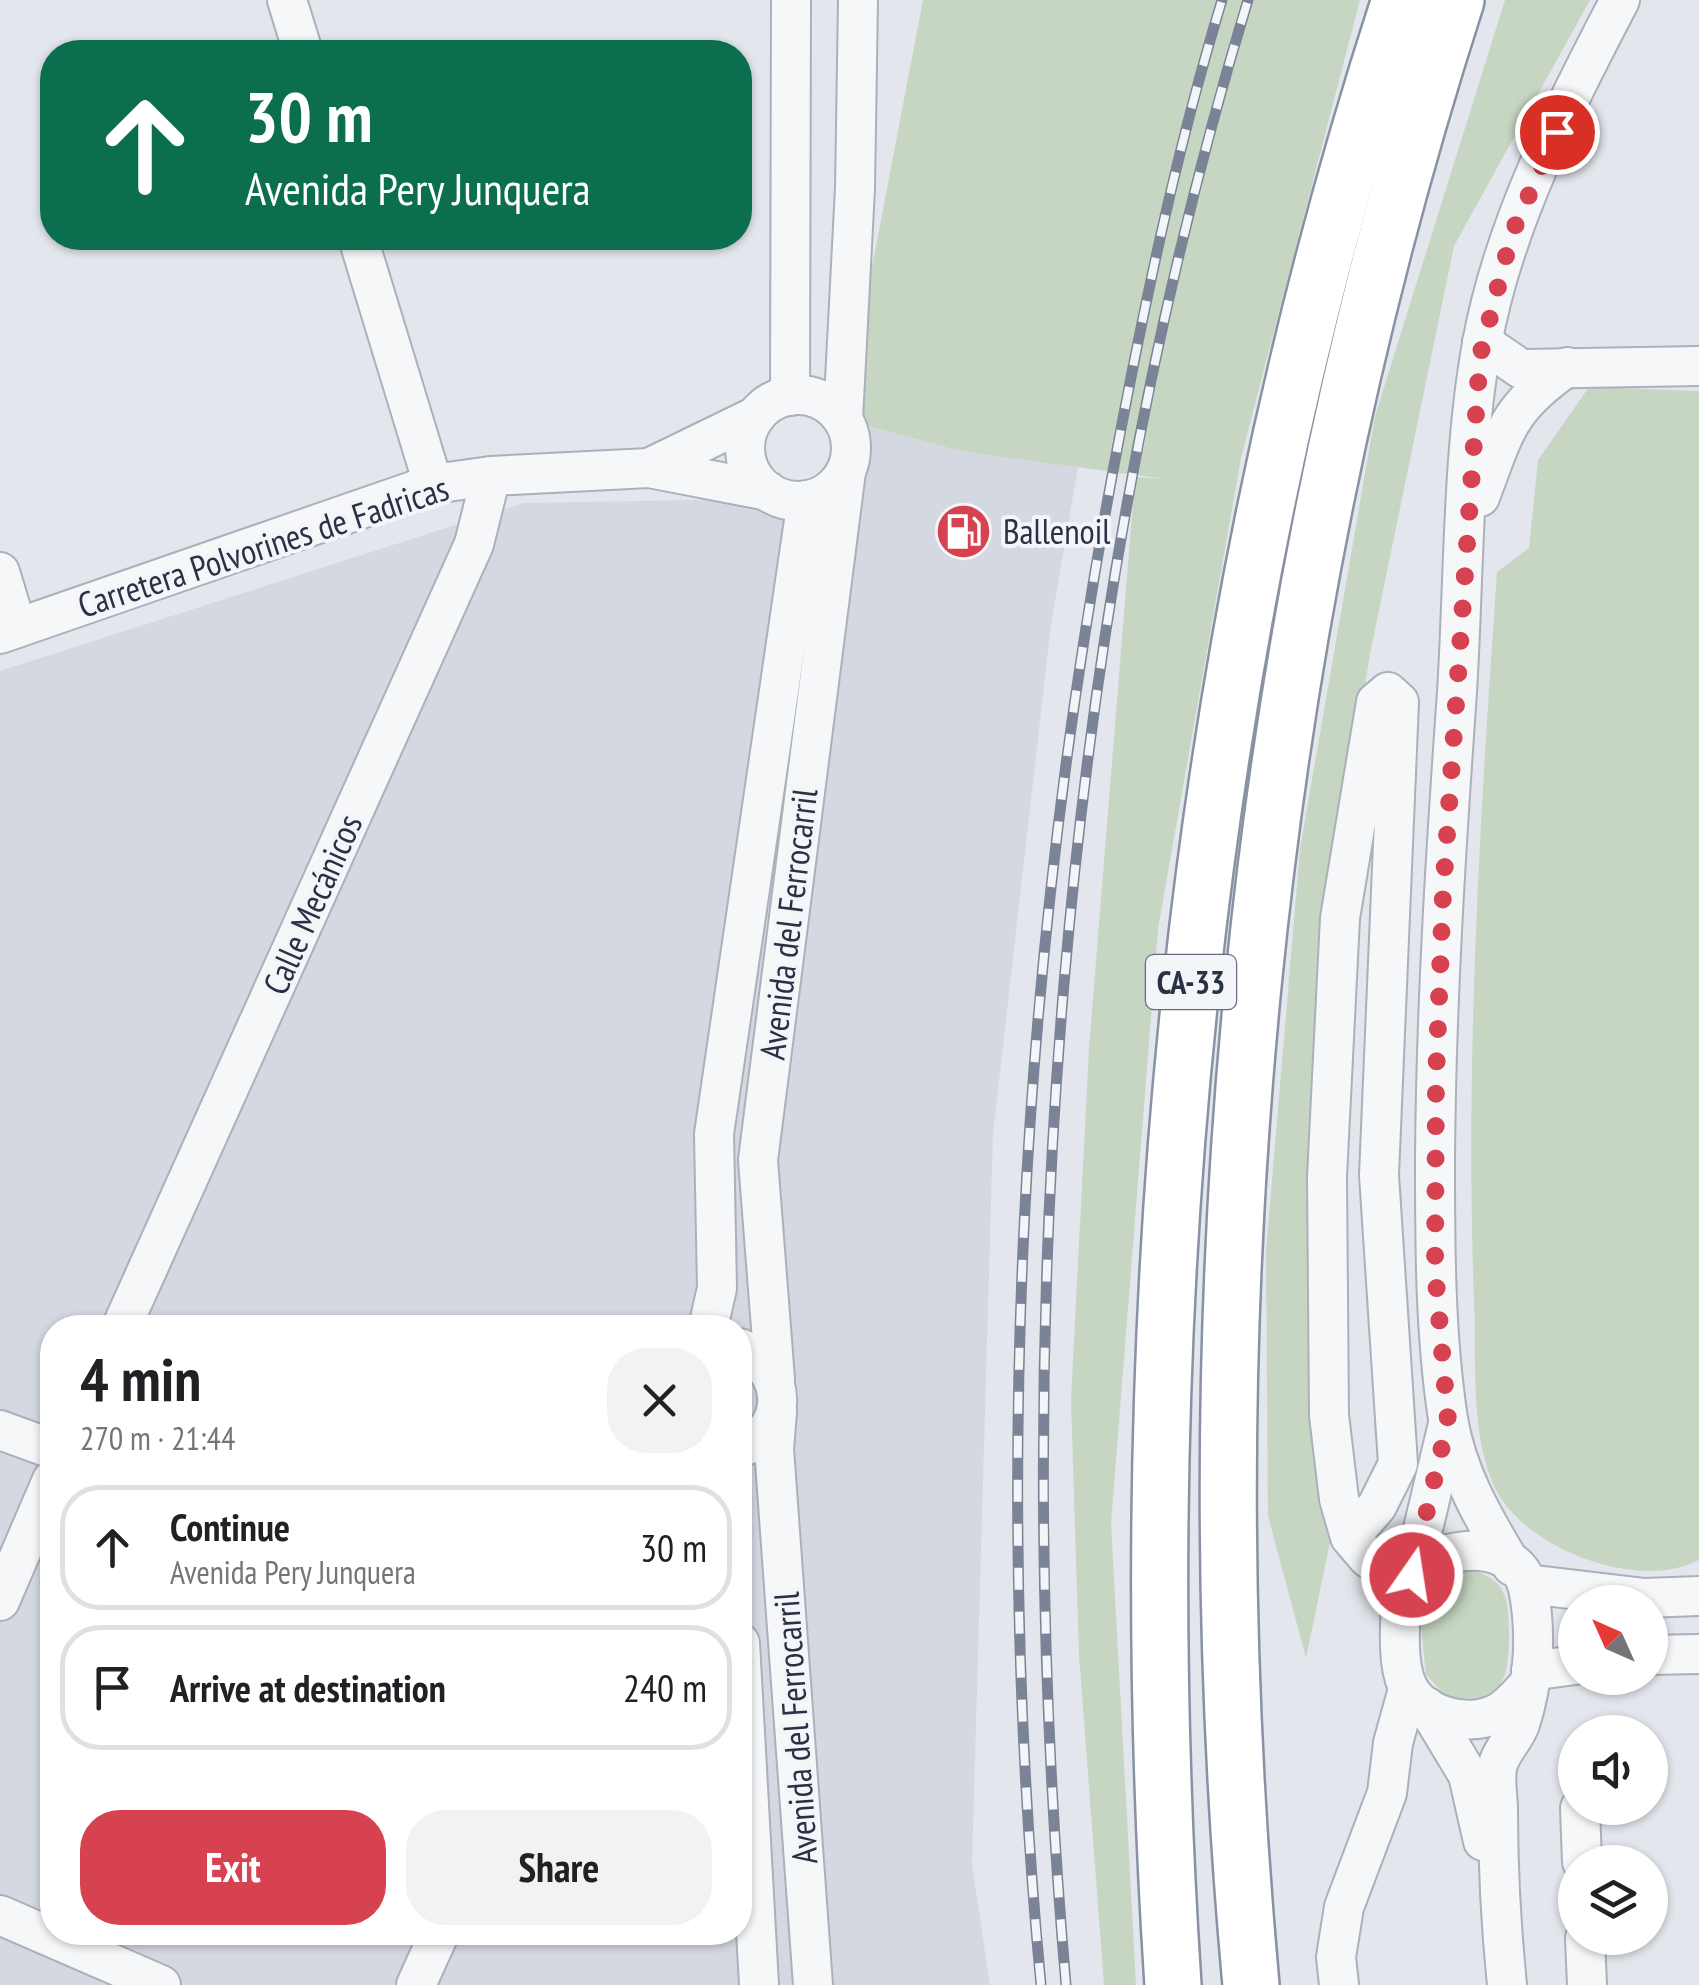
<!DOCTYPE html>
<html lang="en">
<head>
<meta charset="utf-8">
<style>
  :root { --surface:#fff; --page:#f2f2f2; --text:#202124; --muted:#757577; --line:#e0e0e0; --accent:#d6424f }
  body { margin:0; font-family:"PT Sans Narrow",sans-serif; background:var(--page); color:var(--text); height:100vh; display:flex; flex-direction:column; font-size:38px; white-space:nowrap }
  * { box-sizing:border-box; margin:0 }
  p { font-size:32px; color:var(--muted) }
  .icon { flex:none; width:55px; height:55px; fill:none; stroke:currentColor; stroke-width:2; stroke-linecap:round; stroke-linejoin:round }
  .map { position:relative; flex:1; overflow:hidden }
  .drawer { position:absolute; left:40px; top:1315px; width:712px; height:630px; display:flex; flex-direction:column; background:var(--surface); border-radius:40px; box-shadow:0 2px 8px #0004 }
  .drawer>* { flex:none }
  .top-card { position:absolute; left:40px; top:40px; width:712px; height:210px; border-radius:40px; box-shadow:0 2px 8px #0004; background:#0b6e4f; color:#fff; overflow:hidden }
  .needle { width:65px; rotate:315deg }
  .buttons { position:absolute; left:1558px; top:1585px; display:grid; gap:20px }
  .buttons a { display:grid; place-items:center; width:110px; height:110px; border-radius:50%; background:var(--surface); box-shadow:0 2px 8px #0004; font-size:50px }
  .pin { position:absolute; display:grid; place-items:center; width:85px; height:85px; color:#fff; margin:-42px; border:5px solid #fff; border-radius:50%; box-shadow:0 2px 10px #0007 }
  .me { position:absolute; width:110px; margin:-55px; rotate:13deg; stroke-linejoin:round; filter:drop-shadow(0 0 8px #0008) }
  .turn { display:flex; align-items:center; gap:35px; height:210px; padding:0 40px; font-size:45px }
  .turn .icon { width:130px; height:130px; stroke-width:2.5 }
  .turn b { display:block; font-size:70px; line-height:85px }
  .round { display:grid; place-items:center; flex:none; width:105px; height:105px; border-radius:40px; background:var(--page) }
  .summary { display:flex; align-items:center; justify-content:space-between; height:170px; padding:0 40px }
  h1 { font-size:60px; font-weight:800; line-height:75px }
  .button { display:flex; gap:20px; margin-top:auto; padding:20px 40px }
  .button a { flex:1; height:115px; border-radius:40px; background:var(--accent); color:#fff; font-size:40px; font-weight:800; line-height:115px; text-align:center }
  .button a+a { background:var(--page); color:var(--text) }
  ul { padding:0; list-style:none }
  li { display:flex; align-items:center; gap:30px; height:125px; margin:0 20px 15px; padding:0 20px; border:5px solid var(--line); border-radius:40px }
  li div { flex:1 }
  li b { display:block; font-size:38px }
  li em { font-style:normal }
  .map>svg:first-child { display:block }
  .built { fill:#d4d8e1; fill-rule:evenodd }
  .green { fill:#c7d6c3 }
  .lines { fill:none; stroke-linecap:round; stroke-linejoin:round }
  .minor-casing { stroke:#abb0ba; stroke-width:42 }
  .highway-casing { stroke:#8992a3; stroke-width:60 }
  .minor { stroke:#f6f7f9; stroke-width:38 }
  .highway { stroke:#fff; stroke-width:55 }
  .rail-casing { stroke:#7b8496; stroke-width:11 }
  .rail { stroke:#f3f5f9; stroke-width:8; stroke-dasharray:22; stroke-linecap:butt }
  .route { stroke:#d6424f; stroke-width:18; stroke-dasharray:0 32.4 }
  .labels { text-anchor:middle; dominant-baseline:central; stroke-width:8; stroke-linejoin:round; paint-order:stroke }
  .shield { fill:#f3f5f9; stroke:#666c7b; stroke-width:2.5 }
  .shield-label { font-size:32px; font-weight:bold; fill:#293245 }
  .poi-label { font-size:35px; fill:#293245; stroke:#f3f5f9; text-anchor:start }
  .street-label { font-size:35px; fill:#293245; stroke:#f3f5f9 }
</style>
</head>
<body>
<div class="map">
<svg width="1699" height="1985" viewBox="0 0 1699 1985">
  <rect width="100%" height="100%" fill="#e3e6ec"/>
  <path class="built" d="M 843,419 L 960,451 L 1078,467 L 1051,624 L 993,1134 L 972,1864 L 990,1985 L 0,1985 L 0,671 L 524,503 L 756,499 L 846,471 ZM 52,1328 L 740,1328 L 740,1932 L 52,1932 Z"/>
  <g class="green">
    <path d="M 923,0 L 1360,0 L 1241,458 L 1158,929 L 1111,1523 L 1136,1985 L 1104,1985 L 1079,1655 L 1071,1400 L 1089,1048 L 1135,477 L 1165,479 L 960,451 L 843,419 Z"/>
    <path d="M 1505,0 L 1590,0 L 1454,246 L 1370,654 L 1315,997 L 1339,1499 L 1306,1658 L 1268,1516 L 1266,1251 L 1300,849 L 1375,416 Z"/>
    <path d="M 1589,387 L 1699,391 L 1699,1560 C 1638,1592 1525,1549 1495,1488 C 1469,1432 1477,1359 1474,1300 C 1465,1057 1480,814 1497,572 L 1529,548 L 1538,460 Z"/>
    <path d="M 1474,1570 C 1483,1574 1494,1578 1500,1587 C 1510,1602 1508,1617 1509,1634 C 1509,1684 1501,1704 1446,1697 L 1426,1674 L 1419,1609 L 1430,1585 L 1450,1571 Z"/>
  </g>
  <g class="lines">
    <defs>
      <g id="minor">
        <path d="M 287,0 L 303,52"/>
        <path d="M 358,238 L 433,484"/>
        <path d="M 1482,342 L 1521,369 L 1699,366"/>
        <circle cx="798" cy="448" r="53"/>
        <path d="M 790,396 L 791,0"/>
        <path d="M 843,419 L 855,188 L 858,0"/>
        <path d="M 649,468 L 756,416"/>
        <path d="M 1480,497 C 1505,431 1507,409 1567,367"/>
        <path d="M 0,572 L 17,628"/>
        <path d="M 0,634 L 433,484 L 491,476 L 649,468 L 768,491"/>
        <path d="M 121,1328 L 474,544 L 491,476"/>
        <path d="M 708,1328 L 717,1288 L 714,1134 L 807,500"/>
        <path d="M 740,1348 C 787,1368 792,1430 740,1448"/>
        <path d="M 775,1379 L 758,1160 L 846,471"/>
        <path d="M 777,1412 L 774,1449 L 813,1985"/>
        <path d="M 0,1430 L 52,1449"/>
        <path d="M 1350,1537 L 1377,1506 L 1398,1464 L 1379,1175 L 1399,702 L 1388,692 L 1376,702 L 1340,918 L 1327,1177 L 1329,1415 L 1339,1499 L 1350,1537 L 1368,1558 L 1408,1581"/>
        <path d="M 1512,1566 C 1484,1519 1457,1474 1448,1419 C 1435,1334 1435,1246 1435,1160 C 1436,1004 1446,848 1457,692 C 1464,580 1462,454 1482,344 C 1503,225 1564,107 1620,0"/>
        <path d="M 1412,1575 L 1448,1424"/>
        <path d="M 1527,1584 L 1645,1598 L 1699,1596"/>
        <path d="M 0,1601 L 52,1480"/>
        <path d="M 740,1643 L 759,1985"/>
        <path d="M 1650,1655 L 1699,1654"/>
        <path d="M 1531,1671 L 1575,1665"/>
        <path d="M 1427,1707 L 1468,1775 L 1483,1841"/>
        <path d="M 1580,1808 L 1582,1862"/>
        <path d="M 0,1915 L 161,1985"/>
        <path d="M 1585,1938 L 1587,1985"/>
        <path d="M 416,1985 L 440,1932"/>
        <path d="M 1339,1985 L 1336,1957 L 1344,1907 L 1387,1793 L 1393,1743 L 1408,1689"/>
        <path d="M 1507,1985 C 1501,1926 1498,1869 1498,1810 C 1498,1796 1494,1777 1498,1764 C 1502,1750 1515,1738 1520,1724 C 1534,1682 1537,1632 1528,1588 C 1515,1529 1405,1545 1401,1602 C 1400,1625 1397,1663 1407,1685 C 1420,1715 1464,1727 1493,1715 C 1507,1710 1517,1697 1527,1686"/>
      </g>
      <g id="highway">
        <path d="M 1173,1985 C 1129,1315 1191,641 1400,0"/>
        <path d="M 1251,1985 C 1190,1318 1250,639 1456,0"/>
      </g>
    </defs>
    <use href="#minor" class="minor-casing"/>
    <use href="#highway" class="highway-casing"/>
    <use href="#minor" class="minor"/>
    <use href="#highway" class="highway"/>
    <defs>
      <g id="rail">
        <path d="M 1041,1985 C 993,1480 1020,968 1113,471 C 1143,311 1175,155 1222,0"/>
        <path d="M 1066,1985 C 1009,1333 1057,628 1248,0"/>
      </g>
    </defs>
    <use href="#rail" class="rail-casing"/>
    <use href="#rail" class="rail"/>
  </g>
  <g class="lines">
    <path class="route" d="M 1412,1575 L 1448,1421 L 1435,1269 L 1436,1079 L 1443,893 L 1480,356 L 1512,233 L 1557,132"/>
  </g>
  <defs>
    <symbol id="fuel-disc" viewBox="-11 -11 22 22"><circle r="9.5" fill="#d6424f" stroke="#f3f5f9"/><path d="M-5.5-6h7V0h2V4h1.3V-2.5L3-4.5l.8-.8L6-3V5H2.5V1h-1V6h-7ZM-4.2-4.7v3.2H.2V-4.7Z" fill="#fff"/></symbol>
  </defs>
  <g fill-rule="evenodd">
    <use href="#fuel-disc" x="932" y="500" width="63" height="63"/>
  </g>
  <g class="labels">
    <rect class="shield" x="1146" y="955" width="90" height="54" rx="8"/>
    <g class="shield-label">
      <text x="1191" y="982">CA-33</text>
    </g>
    <g class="poi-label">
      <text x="1003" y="531">Ballenoil</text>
    </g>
    <g class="street-label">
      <text transform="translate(263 546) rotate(-18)">Carretera Polvorines de Fadricas</text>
      <text transform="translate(312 904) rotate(-66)">Calle Mecánicos</text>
      <text transform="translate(788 924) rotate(-83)">Avenida del Ferrocarril</text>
      <text transform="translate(795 1728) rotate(-94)">Avenida del Ferrocarril</text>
    </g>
  </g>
</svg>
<div class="buttons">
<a><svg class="needle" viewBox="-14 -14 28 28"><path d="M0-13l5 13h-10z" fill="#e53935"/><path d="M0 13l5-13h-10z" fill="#757577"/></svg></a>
<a><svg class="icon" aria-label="sound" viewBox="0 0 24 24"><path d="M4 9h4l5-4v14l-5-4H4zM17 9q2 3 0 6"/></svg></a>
<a><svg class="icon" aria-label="layers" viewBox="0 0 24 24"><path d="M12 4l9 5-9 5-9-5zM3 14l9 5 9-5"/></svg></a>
</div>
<div class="pin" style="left:1557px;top:132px;background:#d93025"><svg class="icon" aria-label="arrive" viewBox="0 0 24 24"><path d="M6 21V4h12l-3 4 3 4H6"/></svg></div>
<svg class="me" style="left:1412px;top:1575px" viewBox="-20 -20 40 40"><circle r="17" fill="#d6424f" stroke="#fff" stroke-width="3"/><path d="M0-11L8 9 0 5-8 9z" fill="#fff"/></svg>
<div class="top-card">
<div class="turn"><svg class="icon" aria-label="ahead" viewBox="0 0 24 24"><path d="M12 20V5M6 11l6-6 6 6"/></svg><div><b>30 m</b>Avenida Pery Junquera</div></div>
</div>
<section class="drawer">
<div class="summary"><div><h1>4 min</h1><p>270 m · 21:44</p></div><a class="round"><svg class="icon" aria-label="close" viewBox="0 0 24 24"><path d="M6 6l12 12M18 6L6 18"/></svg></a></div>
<ul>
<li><svg class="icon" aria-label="ahead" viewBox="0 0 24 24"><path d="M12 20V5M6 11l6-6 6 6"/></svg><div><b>Continue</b><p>Avenida Pery Junquera</p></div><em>30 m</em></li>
<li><svg class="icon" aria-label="arrive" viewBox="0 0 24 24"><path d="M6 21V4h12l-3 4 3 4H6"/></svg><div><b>Arrive at destination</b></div><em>240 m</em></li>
</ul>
<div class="button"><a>Exit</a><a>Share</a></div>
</section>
</div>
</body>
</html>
